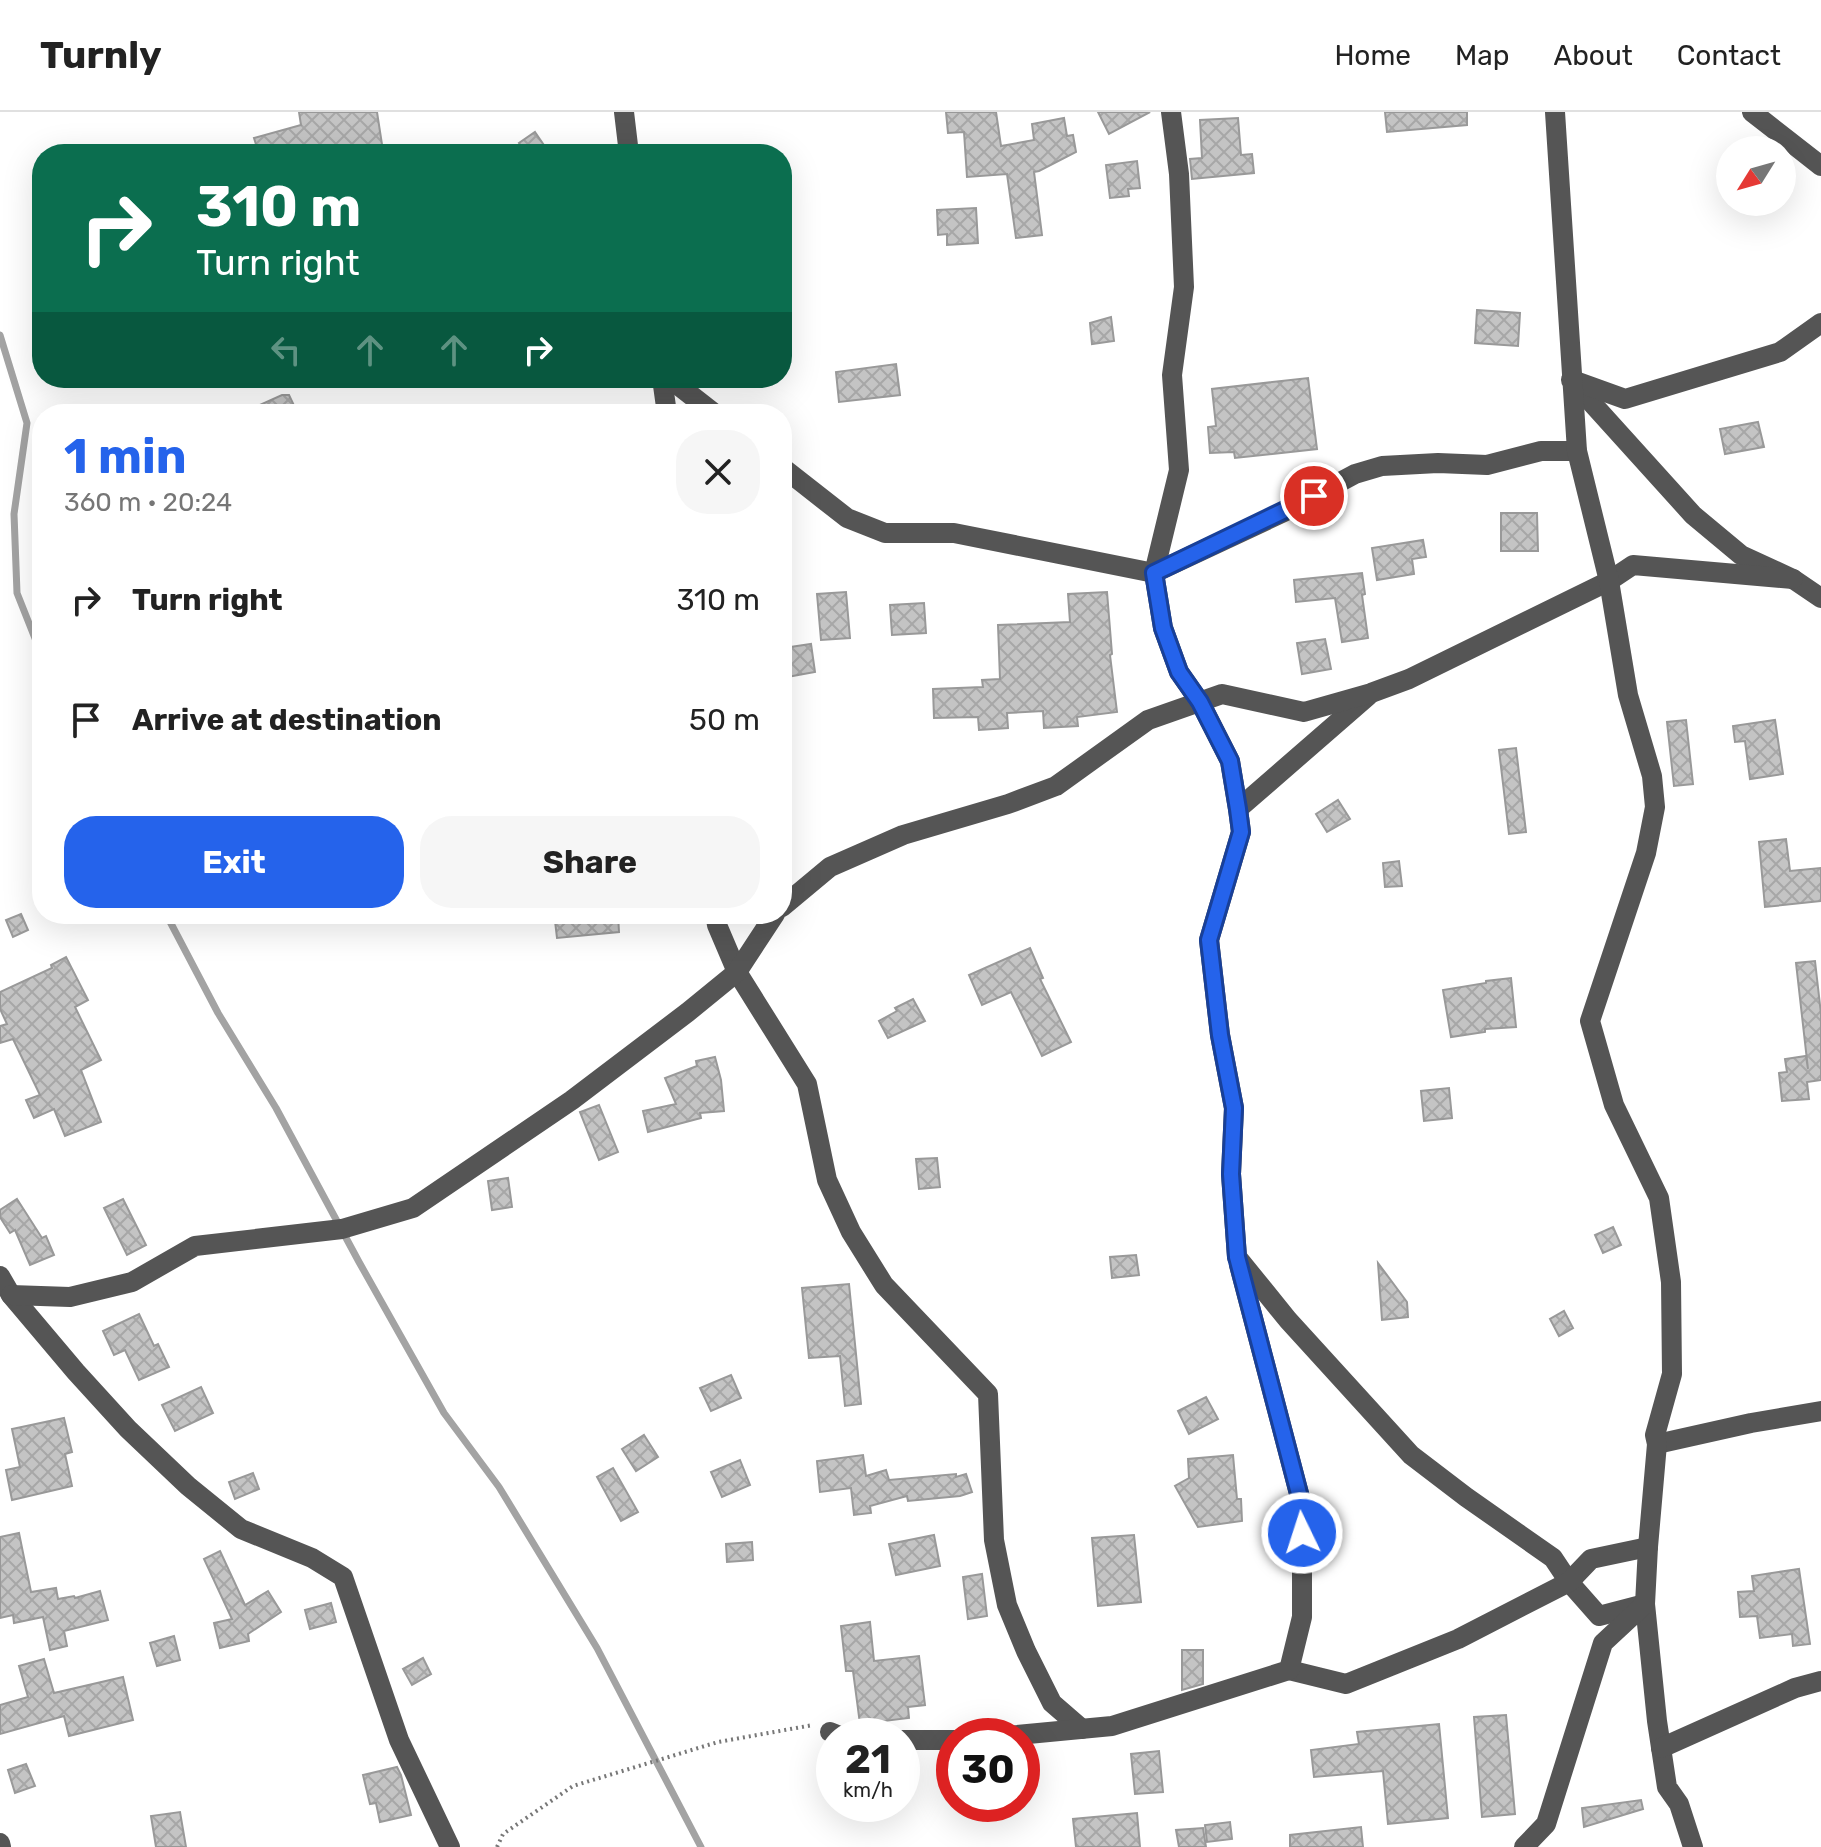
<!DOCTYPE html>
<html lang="en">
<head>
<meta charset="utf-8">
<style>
  :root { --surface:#fff; --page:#f6f6f6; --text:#222; --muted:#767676; --line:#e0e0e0; --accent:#2563eb }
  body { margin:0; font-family:Rubik,sans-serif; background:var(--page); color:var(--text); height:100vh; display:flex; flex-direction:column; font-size:30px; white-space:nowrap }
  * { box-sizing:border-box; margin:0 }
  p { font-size:26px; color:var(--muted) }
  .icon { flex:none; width:44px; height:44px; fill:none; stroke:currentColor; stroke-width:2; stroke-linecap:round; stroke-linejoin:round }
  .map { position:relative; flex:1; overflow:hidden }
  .details { position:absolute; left:32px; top:292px; width:760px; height:520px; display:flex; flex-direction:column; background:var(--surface); border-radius:32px; box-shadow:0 8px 32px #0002 }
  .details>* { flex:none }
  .hud { position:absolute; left:32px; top:32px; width:760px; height:244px; border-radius:32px; box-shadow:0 8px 32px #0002; background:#0b6e4f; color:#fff; overflow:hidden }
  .needle { width:52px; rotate:233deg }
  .buttons { position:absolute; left:1716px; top:24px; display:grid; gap:16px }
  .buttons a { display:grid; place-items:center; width:80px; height:80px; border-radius:50%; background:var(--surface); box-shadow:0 8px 32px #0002; font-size:40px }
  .speed { position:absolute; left:816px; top:1606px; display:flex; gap:16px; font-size:40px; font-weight:700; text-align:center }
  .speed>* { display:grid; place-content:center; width:104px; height:104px; border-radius:50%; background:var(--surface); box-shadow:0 8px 32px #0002; line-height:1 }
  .speed small { font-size:20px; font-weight:400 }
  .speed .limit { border:12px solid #d22; background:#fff; color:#111 }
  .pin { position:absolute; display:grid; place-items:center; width:68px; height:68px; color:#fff; margin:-34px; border:4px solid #fff; border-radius:50%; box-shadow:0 2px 8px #0007 }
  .me { position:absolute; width:88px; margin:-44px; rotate:356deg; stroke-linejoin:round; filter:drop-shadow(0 0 6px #0008) }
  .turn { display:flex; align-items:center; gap:28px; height:168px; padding:0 32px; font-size:36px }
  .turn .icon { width:104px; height:104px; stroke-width:2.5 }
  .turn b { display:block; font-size:56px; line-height:68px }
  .lanes { display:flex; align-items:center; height:76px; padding:0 32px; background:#0003; justify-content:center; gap:40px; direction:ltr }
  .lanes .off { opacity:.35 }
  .round { display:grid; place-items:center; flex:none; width:84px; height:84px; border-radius:32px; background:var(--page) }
  .summary { display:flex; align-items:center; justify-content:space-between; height:136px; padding:0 32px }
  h1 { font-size:48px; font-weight:700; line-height:60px; color:var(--accent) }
  .cta { display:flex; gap:16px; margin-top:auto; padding:16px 32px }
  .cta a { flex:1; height:92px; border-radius:32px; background:var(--accent); color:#fff; font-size:32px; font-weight:700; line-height:92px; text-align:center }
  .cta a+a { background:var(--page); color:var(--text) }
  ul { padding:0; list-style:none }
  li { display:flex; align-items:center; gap:24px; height:120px; padding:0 32px }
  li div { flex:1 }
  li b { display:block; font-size:30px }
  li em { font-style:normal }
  header { display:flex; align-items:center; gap:48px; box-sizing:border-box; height:112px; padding:0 40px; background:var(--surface); border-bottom:2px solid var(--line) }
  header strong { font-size:38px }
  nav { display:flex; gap:44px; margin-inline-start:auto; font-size:28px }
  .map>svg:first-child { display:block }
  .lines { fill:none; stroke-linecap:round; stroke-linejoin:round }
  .stream { stroke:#a3a3a3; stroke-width:7 }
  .building { fill:url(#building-cross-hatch); stroke:#999; stroke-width:2 }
  .path { stroke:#777; stroke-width:4; stroke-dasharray:2 4; stroke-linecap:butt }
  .minor { stroke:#555; stroke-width:20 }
  .route-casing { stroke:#184099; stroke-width:20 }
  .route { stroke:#2563eb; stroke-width:14 }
</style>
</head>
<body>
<header>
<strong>Turnly</strong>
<nav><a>Home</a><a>Map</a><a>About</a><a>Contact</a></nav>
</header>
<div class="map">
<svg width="1821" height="1735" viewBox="0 0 1821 1735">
  <defs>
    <pattern id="building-cross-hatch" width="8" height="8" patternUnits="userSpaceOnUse" patternTransform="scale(2)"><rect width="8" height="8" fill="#c4c4c4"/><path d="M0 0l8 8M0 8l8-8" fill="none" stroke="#a7a7a7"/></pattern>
  </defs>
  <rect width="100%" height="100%" fill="#fff"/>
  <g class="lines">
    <g class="stream">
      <path d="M 0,223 L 27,311 L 14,402 L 17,481 L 42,544"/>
      <path d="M 166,802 L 218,901 L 276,996 L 359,1150 L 444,1301 L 499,1375 L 597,1536 L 701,1735"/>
    </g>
  </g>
  <g class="building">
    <path d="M 299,0 L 377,0 L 383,39 L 360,42 L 259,42 L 254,26 L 301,13 Z"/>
    <path d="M 946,0 L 996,0 L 1001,34 L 1034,28 L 1032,12 L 1064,6 L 1067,24 L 1073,23 L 1076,40 L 1039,59 L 1034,60 L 1042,123 L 1016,126 L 1007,62 L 967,65 L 964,20 L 948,21 Z"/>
    <path d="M 1098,0 L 1150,0 L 1109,22 Z"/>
    <path d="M 1385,0 L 1467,0 L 1467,13 L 1387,20 Z"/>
    <path d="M 1238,6 L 1241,43 L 1252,42 L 1254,61 L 1192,67 L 1190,47 L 1202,46 L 1200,8 Z"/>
    <path d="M 535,20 L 550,42 L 527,42 L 519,31 Z"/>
    <path d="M 1137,49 L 1140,76 L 1128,77 L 1129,84 L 1110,86 L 1106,53 Z"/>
    <path d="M 976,96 L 978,131 L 947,133 L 947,122 L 938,123 L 937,98 Z"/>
    <path d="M 1477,198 L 1520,201 L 1518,234 L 1475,231 Z"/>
    <path d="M 1111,205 L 1114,229 L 1092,232 L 1090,211 Z"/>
    <path d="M 896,252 L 900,283 L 839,290 L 836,260 Z"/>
    <path d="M 1308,266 L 1317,337 L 1235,346 L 1234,340 L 1210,341 L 1208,315 L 1216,314 L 1212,277 Z"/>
    <path d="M 282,283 L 289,283 L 298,302 L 240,302 Z"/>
    <path d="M 1758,310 L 1764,335 L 1725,342 L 1720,317 Z"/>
    <path d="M 1501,401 L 1537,401 L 1538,439 L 1501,439 Z"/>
    <path d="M 1423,428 L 1426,445 L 1412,447 L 1414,462 L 1377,468 L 1372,436 Z"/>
    <path d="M 1362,461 L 1365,482 L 1362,483 L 1368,526 L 1342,530 L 1335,486 L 1296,490 L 1294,468 Z"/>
    <path d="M 846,480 L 850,526 L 821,528 L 817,482 Z"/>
    <path d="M 1107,480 L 1112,542 L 1110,543 L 1117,600 L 1077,605 L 1078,614 L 1044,616 L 1043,599 L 1007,601 L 1008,616 L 979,618 L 978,605 L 934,606 L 933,577 L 983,575 L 982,568 L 1000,567 L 998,513 L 1070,510 L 1068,482 Z"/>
    <path d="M 924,491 L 926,521 L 892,523 L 890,493 Z"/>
    <path d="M 1325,527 L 1331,557 L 1302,562 L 1297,531 Z"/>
    <path d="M 811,532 L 815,560 L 787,565 L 783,536 Z"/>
    <path d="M 1686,608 L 1693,672 L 1674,674 L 1667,610 Z"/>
    <path d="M 1775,608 L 1783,662 L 1750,667 L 1745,629 L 1735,630 L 1733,614 Z"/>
    <path d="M 1516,636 L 1526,720 L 1509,722 L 1499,638 Z"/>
    <path d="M 1338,688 L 1350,707 L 1327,720 L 1316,702 Z"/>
    <path d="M 1786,727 L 1790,759 L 1821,756 L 1821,789 L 1765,795 L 1759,730 Z"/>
    <path d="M 1399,749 L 1402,774 L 1385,775 L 1383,751 Z"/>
    <path d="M 21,802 L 28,818 L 13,825 L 6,808 Z"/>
    <path d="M 618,802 L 619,820 L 557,826 L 555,809 Z"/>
    <path d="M 1030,836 L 1043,866 L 1040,867 L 1071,930 L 1042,944 L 1011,880 L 982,893 L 969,863 Z"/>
    <path d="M 66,845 L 88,888 L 75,895 L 101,948 L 81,958 L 101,1010 L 65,1024 L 54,997 L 34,1006 L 26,988 L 40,983 L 13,927 L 0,931 L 0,914 L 7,912 L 0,897 L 0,880 L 52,856 L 51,853 Z"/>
    <path d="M 1815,849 L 1821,902 L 1821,968 L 1807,970 L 1809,987 L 1782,989 L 1779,961 L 1787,960 L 1785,947 L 1806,944 L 1808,957 L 1796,851 Z"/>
    <path d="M 1511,866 L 1516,915 L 1485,917 L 1485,920 L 1451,925 L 1443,878 L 1486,871 L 1486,869 Z"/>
    <path d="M 913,887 L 925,909 L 888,926 L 879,909 L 897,899 L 895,896 Z"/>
    <path d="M 715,945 L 721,968 L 724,999 L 700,1001 L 701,1006 L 648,1020 L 643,999 L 676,992 L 665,966 L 697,954 L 696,949 Z"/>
    <path d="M 1449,976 L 1452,1006 L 1424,1009 L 1421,979 Z"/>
    <path d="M 599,993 L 618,1040 L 599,1048 L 580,1000 Z"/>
    <path d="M 937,1046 L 940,1075 L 919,1077 L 916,1047 Z"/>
    <path d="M 508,1066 L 512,1095 L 492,1098 L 488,1069 Z"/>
    <path d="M 17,1087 L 42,1126 L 46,1124 L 54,1143 L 30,1153 L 15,1118 L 10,1121 L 0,1105 L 0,1098 Z"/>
    <path d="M 123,1087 L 146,1133 L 127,1143 L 104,1096 Z"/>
    <path d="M 1613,1115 L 1621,1133 L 1603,1141 L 1595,1123 Z"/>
    <path d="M 1136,1143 L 1139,1163 L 1112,1166 L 1110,1145 Z"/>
    <path d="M 1378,1151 L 1407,1190 L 1408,1205 L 1382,1208 Z"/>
    <path d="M 849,1172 L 861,1292 L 845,1294 L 840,1244 L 809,1246 L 802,1176 Z"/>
    <path d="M 1564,1199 L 1573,1216 L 1559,1224 L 1550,1207 Z"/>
    <path d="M 139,1202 L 154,1234 L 158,1232 L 169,1255 L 139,1268 L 125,1238 L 114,1243 L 103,1219 Z"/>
    <path d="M 731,1263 L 741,1286 L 711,1299 L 700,1276 Z"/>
    <path d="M 201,1275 L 213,1301 L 175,1319 L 162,1293 Z"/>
    <path d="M 1206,1285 L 1218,1307 L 1189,1322 L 1178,1299 Z"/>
    <path d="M 64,1306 L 72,1340 L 65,1342 L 72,1374 L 12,1388 L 6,1358 L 20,1355 L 12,1317 Z"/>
    <path d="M 644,1323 L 658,1345 L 636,1359 L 622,1337 Z"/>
    <path d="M 863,1343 L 866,1364 L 886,1358 L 889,1368 L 956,1362 L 956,1365 L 966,1362 L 972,1380 L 960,1384 L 908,1389 L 907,1384 L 870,1394 L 871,1401 L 854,1403 L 851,1376 L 820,1380 L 817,1349 Z"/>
    <path d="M 1233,1343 L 1237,1387 L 1241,1387 L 1242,1409 L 1198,1415 L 1175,1374 L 1189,1366 L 1188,1347 Z"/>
    <path d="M 740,1348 L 750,1373 L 722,1385 L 711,1360 Z"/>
    <path d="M 613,1356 L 638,1400 L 621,1409 L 597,1365 Z"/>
    <path d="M 253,1361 L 259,1377 L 235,1387 L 229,1370 Z"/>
    <path d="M 19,1421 L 31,1480 L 56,1476 L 58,1487 L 74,1484 L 75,1486 L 100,1479 L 108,1508 L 64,1519 L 67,1534 L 50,1538 L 43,1505 L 14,1511 L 13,1503 L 0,1506 L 0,1425 Z"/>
    <path d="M 934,1423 L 940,1454 L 896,1463 L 889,1432 Z"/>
    <path d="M 1134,1423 L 1141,1490 L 1098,1494 L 1092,1426 Z"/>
    <path d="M 752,1430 L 753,1448 L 727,1450 L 726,1432 Z"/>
    <path d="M 220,1439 L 245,1493 L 268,1479 L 281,1500 L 248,1522 L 249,1529 L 220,1536 L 214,1511 L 232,1507 L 204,1447 Z"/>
    <path d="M 1799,1457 L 1810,1532 L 1793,1534 L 1792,1522 L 1760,1526 L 1757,1504 L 1740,1505 L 1738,1480 L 1754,1479 L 1752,1464 Z"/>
    <path d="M 982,1462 L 987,1504 L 968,1507 L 963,1465 Z"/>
    <path d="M 331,1491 L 336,1510 L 310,1517 L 305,1498 Z"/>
    <path d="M 870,1510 L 874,1549 L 919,1544 L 925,1593 L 908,1595 L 909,1606 L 860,1612 L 853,1559 L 846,1559 L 841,1514 Z"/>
    <path d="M 174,1524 L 180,1548 L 157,1554 L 150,1531 Z"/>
    <path d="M 1182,1538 L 1203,1538 L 1203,1572 L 1182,1578 Z"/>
    <path d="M 423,1546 L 431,1562 L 412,1573 L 403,1557 Z"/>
    <path d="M 44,1547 L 54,1581 L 123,1565 L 133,1608 L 69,1624 L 64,1604 L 0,1622 L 0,1593 L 28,1585 L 19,1554 Z"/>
    <path d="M 1506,1603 L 1515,1702 L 1482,1705 L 1474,1605 Z"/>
    <path d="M 1439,1612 L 1448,1706 L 1388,1712 L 1383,1659 L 1314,1665 L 1311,1638 L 1359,1632 L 1357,1620 Z"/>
    <path d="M 1159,1639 L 1163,1680 L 1135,1682 L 1131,1642 Z"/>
    <path d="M 26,1652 L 35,1674 L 15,1681 L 8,1658 Z"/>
    <path d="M 397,1655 L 401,1663 L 411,1703 L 380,1710 L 376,1691 L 370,1692 L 363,1663 Z"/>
    <path d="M 1641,1688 L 1643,1697 L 1584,1715 L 1582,1696 Z"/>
    <path d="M 180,1700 L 186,1735 L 156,1735 L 151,1704 Z"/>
    <path d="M 1137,1701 L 1140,1735 L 1076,1735 L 1073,1707 Z"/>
    <path d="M 1230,1710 L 1232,1727 L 1207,1730 L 1205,1713 Z"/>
    <path d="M 1361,1715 L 1363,1735 L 1290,1735 L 1290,1723 Z"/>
    <path d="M 1203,1716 L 1206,1735 L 1179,1735 L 1176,1718 Z"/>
  </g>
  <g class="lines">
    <path class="path" d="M 497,1735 L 503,1722 L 573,1674 L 718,1630 L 813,1613"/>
    <g class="minor">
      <path d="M 624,0 L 629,42"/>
      <path d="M 1171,0 L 1179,62 L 1184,175 L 1172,263 L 1179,358 L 1154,461 L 1163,516 L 1179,560 L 1200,590 L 1230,649 L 1238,697 L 1241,720 L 1209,828 L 1220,923 L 1234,996 L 1231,1062 L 1237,1145 L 1288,1208 L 1411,1343 L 1466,1385 L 1553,1446 L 1569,1470 L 1599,1504 L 1645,1492 L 1657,1609 L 1667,1675 L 1679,1692 L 1693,1735"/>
      <path d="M 1752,0 L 1821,54"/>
      <path d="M 662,266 L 667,302"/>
      <path d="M 669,266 L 715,302"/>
      <path d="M 1571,268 L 1693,403 L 1741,443 L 1793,467 L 1821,486"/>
      <path d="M 1575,269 L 1625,287 L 1780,240 L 1821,211"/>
      <path d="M 782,355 L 847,406 L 885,421 L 954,421 L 1154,461 L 1284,400 L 1355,362 L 1382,354 L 1438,351 L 1487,353 L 1541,339 L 1577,339"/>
      <path d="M 1238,697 L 1368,584"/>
      <path d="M 782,795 L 830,755 L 903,723 L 1008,692 L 1056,674 L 1148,608 L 1222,582 L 1304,600 L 1371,581 L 1409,567 L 1609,469 L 1633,453 L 1793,467"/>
      <path d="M 715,802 L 717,813 L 737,860 L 807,972 L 827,1068 L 851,1120 L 884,1173 L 988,1282 L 994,1428 L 1007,1493 L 1026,1539 L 1052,1591 L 1082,1617"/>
      <path d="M 0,1164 L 11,1183 L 76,1260 L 128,1317 L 188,1374 L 241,1417 L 312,1446 L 343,1465 L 399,1628 L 450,1735"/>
      <path d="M 11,1183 L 70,1185 L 132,1170 L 195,1134 L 342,1117 L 413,1096 L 572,988 L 688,900 L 737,860 L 775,802"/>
      <path d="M 1657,1332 L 1751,1311 L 1821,1299"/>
      <path d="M 1289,1558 L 1346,1572 L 1458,1527 L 1569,1470 L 1591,1447 L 1648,1435"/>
      <path d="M 830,1620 L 840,1624"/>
      <path d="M 1007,1624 L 1112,1614 L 1289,1558 L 1302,1505 L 1302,1393 L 1239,1153"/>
      <path d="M 902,1628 L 954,1628"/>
      <path d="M 1661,1636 L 1795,1576 L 1821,1569"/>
      <path d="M 0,1731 L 1,1735"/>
      <path d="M 1524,1735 L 1546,1712 L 1603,1531 L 1645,1492 L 1648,1435 L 1657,1332 L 1655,1323 L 1672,1262 L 1671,1170 L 1659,1086 L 1614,993 L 1590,909 L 1646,741 L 1655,695 L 1652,664 L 1628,583 L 1609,469 L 1577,339 L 1555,0"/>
    </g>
  </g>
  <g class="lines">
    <defs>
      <path id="route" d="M 1302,1421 L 1302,1393 L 1237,1145 L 1231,1062 L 1234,996 L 1220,923 L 1209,828 L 1241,720 L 1238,697 L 1230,649 L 1200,590 L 1179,560 L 1163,516 L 1154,461 L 1314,384"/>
    </defs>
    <use href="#route" class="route-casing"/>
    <use href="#route" class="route"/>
  </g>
</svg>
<div class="buttons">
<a><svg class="needle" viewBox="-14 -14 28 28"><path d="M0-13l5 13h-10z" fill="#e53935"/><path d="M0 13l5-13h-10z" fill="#767676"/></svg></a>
</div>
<div class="speed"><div>21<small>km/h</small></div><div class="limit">30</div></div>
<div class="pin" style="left:1314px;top:384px;background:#d93025"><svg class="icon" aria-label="arrive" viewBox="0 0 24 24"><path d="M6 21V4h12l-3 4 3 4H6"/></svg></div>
<svg class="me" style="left:1302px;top:1421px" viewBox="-20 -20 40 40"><circle r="17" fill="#2563eb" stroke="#fff" stroke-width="3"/><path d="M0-11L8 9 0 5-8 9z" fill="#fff"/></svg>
<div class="hud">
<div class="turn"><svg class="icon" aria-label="right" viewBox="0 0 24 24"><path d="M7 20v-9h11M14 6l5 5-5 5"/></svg><div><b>310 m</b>Turn right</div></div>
<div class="lanes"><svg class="icon off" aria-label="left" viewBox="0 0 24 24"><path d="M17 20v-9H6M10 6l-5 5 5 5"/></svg><svg class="icon off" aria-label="ahead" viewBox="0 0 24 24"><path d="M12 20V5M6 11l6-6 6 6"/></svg><svg class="icon off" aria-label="ahead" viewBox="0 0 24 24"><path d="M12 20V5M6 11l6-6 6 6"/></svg><svg class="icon" aria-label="right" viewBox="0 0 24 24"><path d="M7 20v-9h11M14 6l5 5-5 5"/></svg></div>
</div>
<section class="details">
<div class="summary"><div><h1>1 min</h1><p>360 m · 20:24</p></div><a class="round"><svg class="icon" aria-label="close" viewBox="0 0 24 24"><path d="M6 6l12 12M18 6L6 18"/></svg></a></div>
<ul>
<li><svg class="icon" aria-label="right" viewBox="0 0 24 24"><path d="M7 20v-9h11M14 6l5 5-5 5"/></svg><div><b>Turn right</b></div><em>310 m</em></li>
<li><svg class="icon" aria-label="arrive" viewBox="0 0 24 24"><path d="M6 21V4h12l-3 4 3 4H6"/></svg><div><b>Arrive at destination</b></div><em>50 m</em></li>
</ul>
<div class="cta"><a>Exit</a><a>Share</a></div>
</section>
</div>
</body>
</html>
